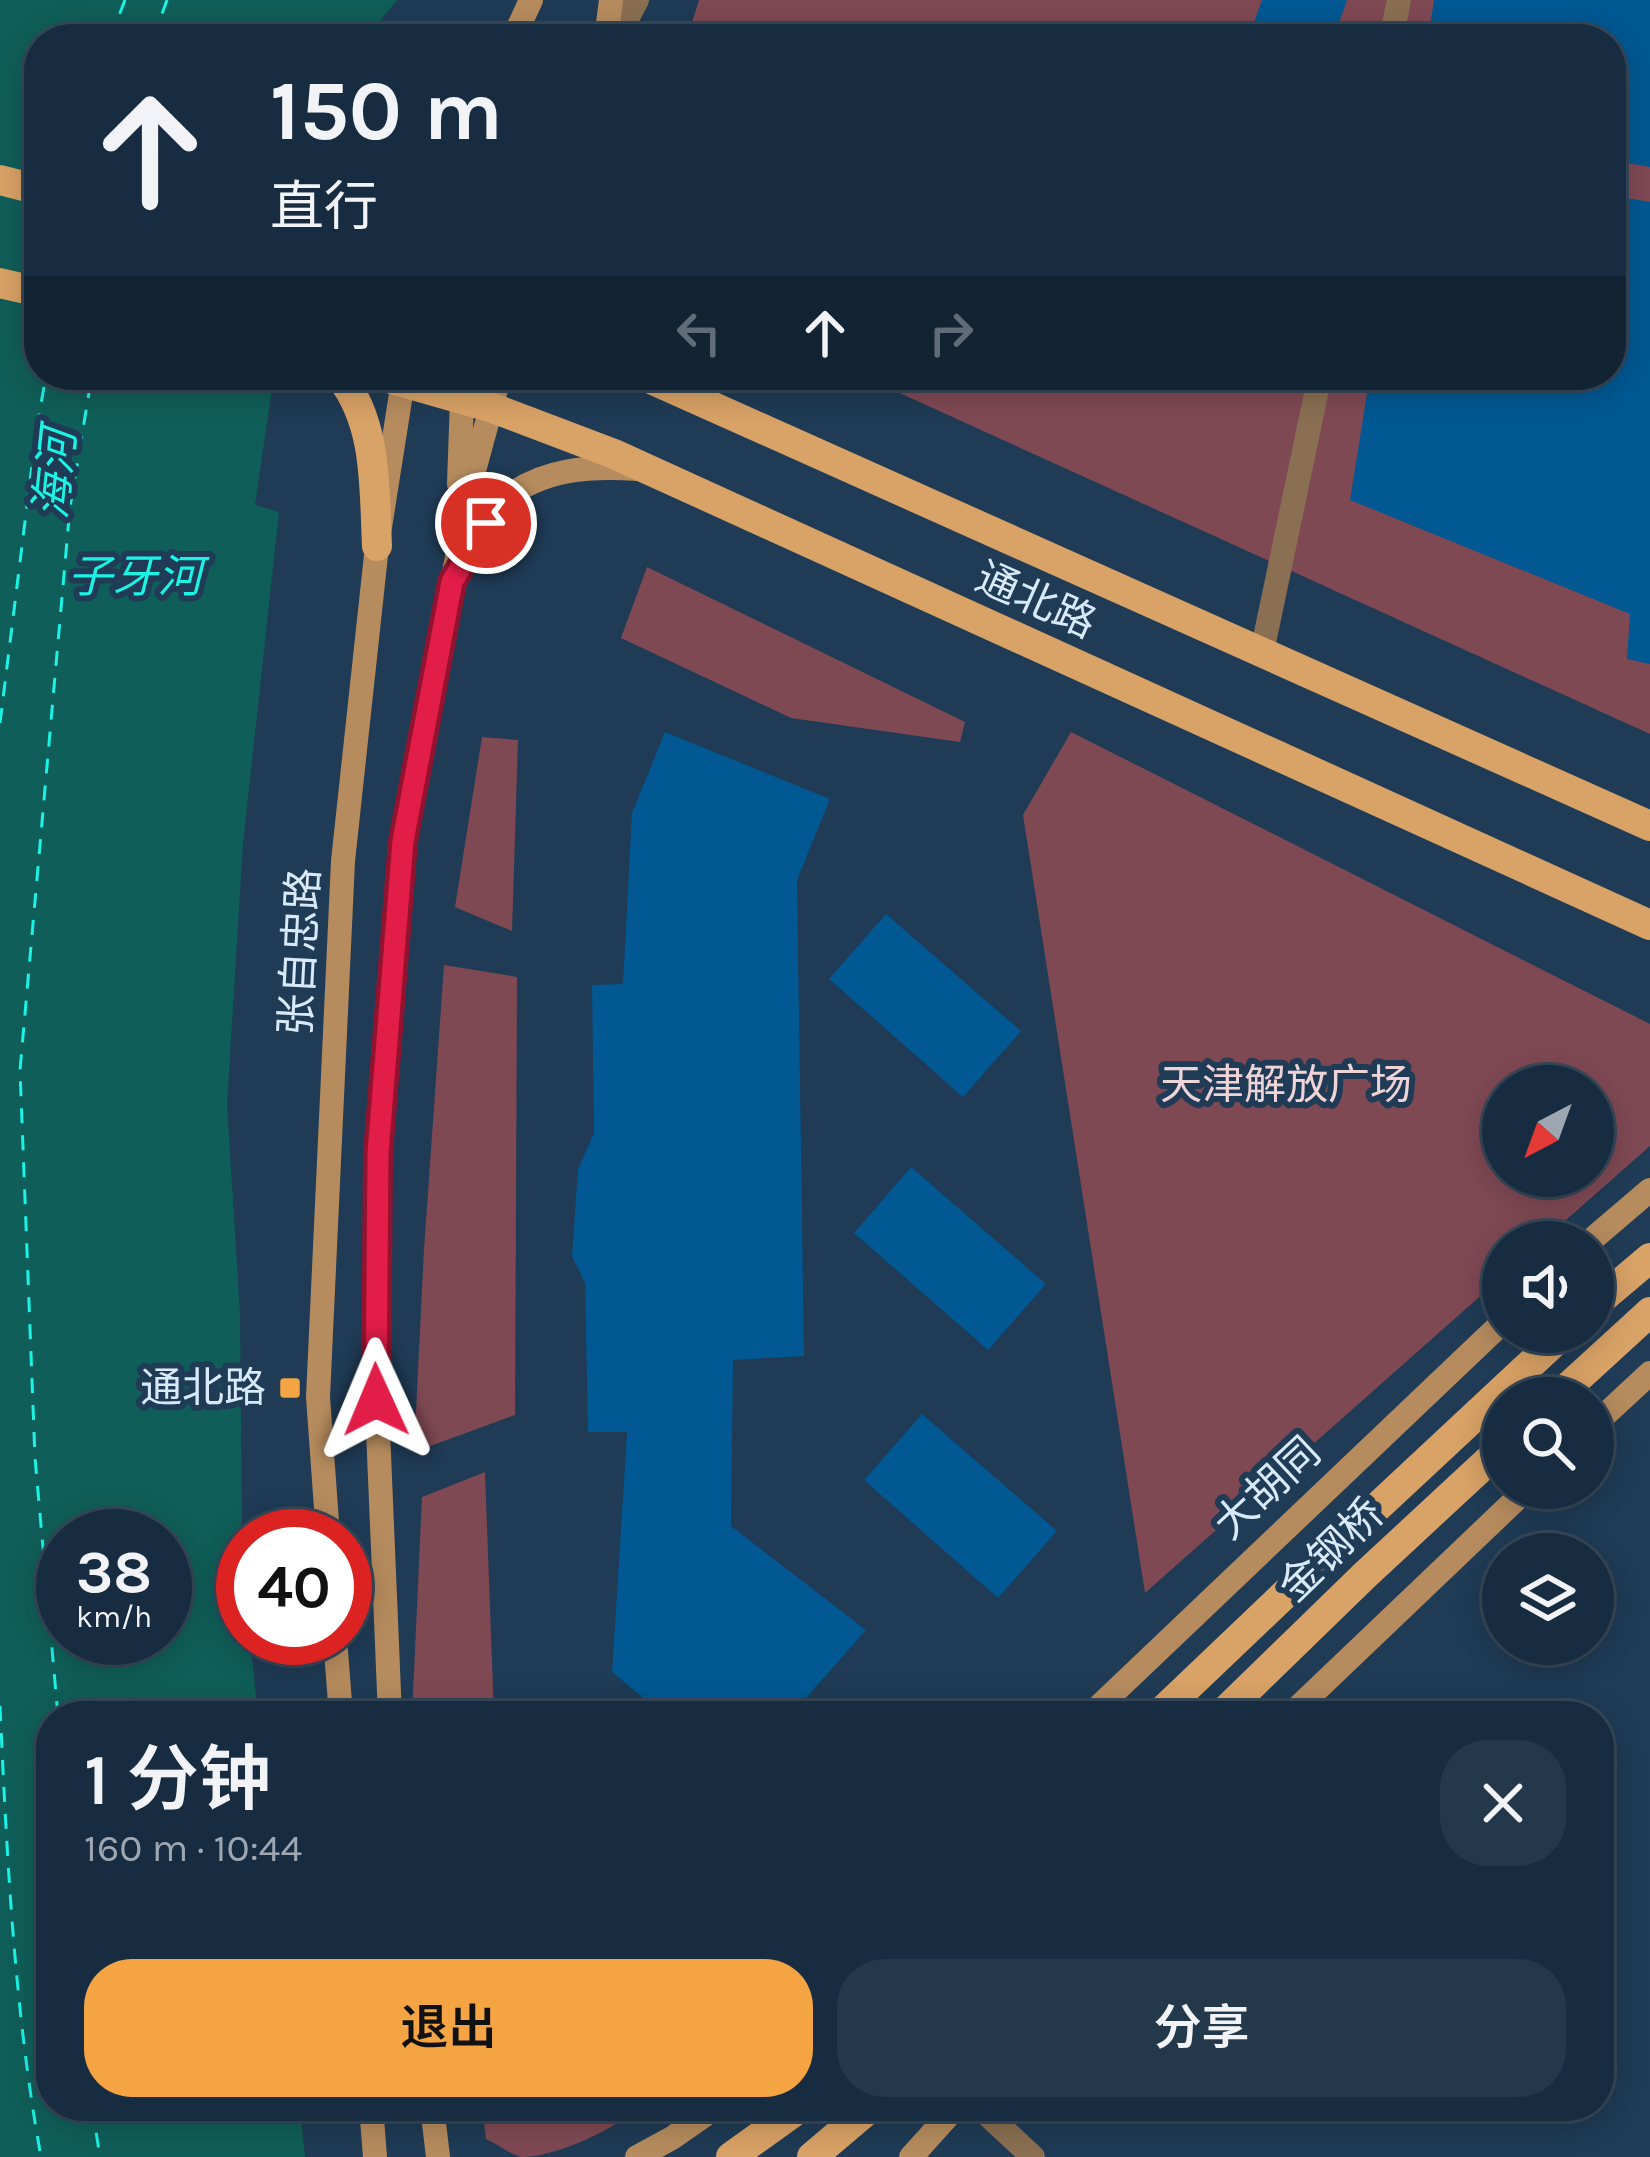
<!DOCTYPE html>
<html lang="zh">
<head>
<meta charset="utf-8">
<style>
  :root { --surface:#172c40; --page:#24384b; --text:#f1f3f6; --muted:#9ea7b1; --line:#364859; --accent:#f4a443 }
  body { margin:0; font-family:Karla,"Noto Sans SC",sans-serif; background:var(--page); color:var(--text); height:100vh; display:flex; flex-direction:column; font-size:45px; white-space:nowrap }
  * { box-sizing:border-box; margin:0 }
  p { font-size:39px; color:var(--muted) }
  .icon { flex:none; width:66px; height:66px; fill:none; stroke:currentColor; stroke-width:2; stroke-linecap:round; stroke-linejoin:round }
  .map { position:relative; flex:1; overflow:hidden }
  .sheet { position:absolute; left:36px; top:1701px; width:1578px; height:420px; display:flex; flex-direction:column; background:var(--surface); border-radius:48px; box-shadow:0 6px 30px #0003,0 0 0 3px var(--line) }
  .sheet>* { flex:none }
  .guide { position:absolute; left:24px; top:24px; width:1602px; height:366px; border-radius:48px; box-shadow:0 6px 30px #0003,0 0 0 3px var(--line); background:#172c40; color:var(--text); overflow:hidden }
  .needle { width:78px; rotate:221deg }
  .controls { position:absolute; left:1482px; top:1065px; display:grid; gap:24px }
  .controls a { display:grid; place-items:center; width:132px; height:132px; border-radius:50%; background:var(--surface); box-shadow:0 6px 30px #0003,0 0 0 3px var(--line); font-size:60px }
  .speed { position:absolute; left:36px; top:1509px; display:flex; gap:24px; font-size:60px; font-weight:700; text-align:center }
  .speed>* { display:grid; place-content:center; width:156px; height:156px; border-radius:50%; background:var(--surface); box-shadow:0 6px 30px #0003,0 0 0 3px var(--line); line-height:1 }
  .speed small { font-size:30px; font-weight:400 }
  .speed .limit { border:18px solid #d22; background:#fff; color:#111 }
  .pin { position:absolute; display:grid; place-items:center; width:102px; height:102px; color:#fff; margin:-51px; border:6px solid #fff; border-radius:50%; box-shadow:0 3px 12px #0007 }
  .me { position:absolute; width:132px; margin:-66px; rotate:359deg; stroke-linejoin:round; filter:drop-shadow(0 0 9px #0008) }
  .turn { display:flex; align-items:center; gap:42px; height:252px; padding:0 48px; font-size:54px }
  .turn .icon { width:156px; height:156px; stroke-width:2.5 }
  .turn b { display:block; font-size:84px; line-height:102px }
  .lanes { display:flex; align-items:center; height:114px; padding:0 48px; background:#0003; justify-content:center; gap:60px; direction:ltr }
  .lanes .off { opacity:.35 }
  .round { display:grid; place-items:center; flex:none; width:126px; height:126px; border-radius:48px; background:var(--page) }
  .overview { display:flex; align-items:center; justify-content:space-between; height:204px; padding:0 48px }
  h1 { font-size:72px; font-weight:600; line-height:90px }
  .primary-button { display:flex; gap:24px; margin-top:auto; padding:24px 48px }
  .primary-button a { flex:1; height:138px; border-radius:48px; background:var(--accent); color:#111; font-size:48px; font-weight:600; line-height:138px; text-align:center }
  .primary-button a+a { background:var(--page); color:var(--text) }
  .map>svg:first-child { display:block }
  .green { fill:#7f4954; fill-rule:evenodd }
  .water { fill:#105e59; fill-rule:evenodd }
  .lines { fill:none; stroke-linecap:round; stroke-linejoin:round }
  .ferry { stroke:#1bf3e5; stroke-width:3; stroke-dasharray:15 12; stroke-linecap:butt }
  .building { fill:#015892 }
  .street { stroke:#8a6f52; stroke-width:24 }
  .secondary { stroke:#b68c5e; stroke-width:24 }
  .primary { stroke:#d9a266; stroke-width:30 }
  .primary-bridge { stroke:#d9a266; stroke-width:30 }
  .route-casing { stroke:#92132f; stroke-width:30 }
  .route { stroke:#e11d48; stroke-width:21 }
  .poi-dot { fill:#f4a443; stroke:#1f3b55; stroke-width:4.5 }
  .labels { text-anchor:middle; dominant-baseline:central; stroke-width:12; stroke-linejoin:round; paint-order:stroke }
  .street-label { font-size:42px; fill:#d8e9f9; stroke:#1f3b55 }
  .park-label { font-size:42px; fill:#eed3d7; stroke:#1f3b55 }
  .poi-label { font-size:42px; fill:#d8e9f9; stroke:#1f3b55; text-anchor:end }
  .water-label { font-size:45px; font-style:italic; fill:#1bf3e5; stroke:#1f3b55 }
</style>
</head>
<body>
<div class="map">
<svg width="1650" height="2157" viewBox="0 0 1650 2157">
  <rect width="100%" height="100%" fill="#1f3b55"/>
  <g class="green">
    <path d="M 699,0 L 1650,0 L 1650,734 L 860,375 L 1611,375 L 1611,39 L 687,39 Z"/>
    <path d="M 647,567 L 965,722 L 960,742 L 791,718 L 621,638 Z"/>
    <path d="M 1071,732 L 1650,1024 L 1650,1146 L 1541,1242 L 1503,1242 L 1503,1276 L 1145,1593 L 1023,815 ZM 1503,1086 L 1593,1086 L 1593,1176 L 1503,1176 Z"/>
    <path d="M 482,737 L 518,740 L 512,931 L 455,907 Z"/>
    <path d="M 444,965 L 517,977 L 515,1415 L 414,1452 L 424,1249 Z"/>
    <path d="M 485,1472 L 494,1716 L 412,1716 L 422,1497 Z"/>
    <path d="M 482,2106 L 609,2106 L 630,2114 C 606,2133 554,2157 521,2157 C 510,2154 497,2144 486,2139 Z"/>
  </g>
  <path class="water" d="M 0,0 L 397,0 L 377,25 L 357,39 L 39,39 L 39,375 L 274,375 L 255,505 L 279,512 L 243,844 L 227,1105 L 240,1312 L 243,1638 L 250,1638 L 258,1716 L 51,1716 L 51,2106 L 300,2106 L 305,2157 L 0,2157 ZM 63,1536 L 165,1536 L 165,1638 L 63,1638 Z"/>
  <g class="lines">
    <g class="ferry">
      <path d="M 110,39 L 125,0"/>
      <path d="M 153,39 L 167,0"/>
      <path d="M 0,723 L 36,433 L 46,375"/>
      <path d="M 0,1706 C 7,1857 14,2009 41,2157"/>
      <path d="M 58,1716 L 35,1458 L 20,1070 L 70,507 L 92,375"/>
      <path d="M 92,2106 L 100,2157"/>
    </g>
  </g>
  <g class="building">
    <path d="M 1262,0 L 1347,0 L 1333,39 L 1248,39 Z"/>
    <path d="M 1434,0 L 1650,0 L 1650,167 L 1611,160 L 1611,39 L 1428,39 Z"/>
    <path d="M 1611,195 L 1650,202 L 1650,664 L 1627,659 L 1630,614 L 1350,500 L 1370,375 L 1611,375 Z"/>
    <path d="M 665,732 L 830,799 L 797,880 L 804,1356 L 733,1360 L 731,1526 L 866,1630 L 806,1698 L 781,1716 L 665,1716 L 612,1672 L 627,1432 L 588,1432 L 585,1283 L 572,1256 L 578,1169 L 594,1133 L 592,985 L 623,984 L 632,813 Z"/>
    <path d="M 886,914 L 1021,1031 L 963,1097 L 829,979 Z"/>
    <path d="M 911,1167 L 1046,1284 L 988,1350 L 854,1233 Z"/>
    <path d="M 922,1414 L 1057,1531 L 998,1598 L 864,1480 Z"/>
  </g>
  <g class="lines">
    <g class="street">
      <path d="M 616,39 L 637,0"/>
      <path d="M 1391,39 L 1399,0"/>
      <path d="M 1262,652 L 1320,375"/>
      <path d="M 978,2106 L 1033,2157"/>
    </g>
    <g class="secondary">
      <path d="M 513,39 L 531,0"/>
      <path d="M 606,39 L 611,0"/>
      <path d="M 459,375 L 462,399 L 459,484"/>
      <path d="M 463,564 C 474,543 485,516 503,501 C 541,468 591,466 638,469"/>
      <path d="M 1589,1242 L 1650,1190"/>
      <path d="M 1593,1426 L 1650,1373"/>
      <path d="M 328,1536 L 318,1397 L 343,861 L 377,546 L 404,375"/>
      <path d="M 335,1638 L 341,1716"/>
      <path d="M 390,1716 L 375,1359 L 378,1153 L 403,841 L 472,478 L 500,375"/>
      <path d="M 1089,1716 L 1503,1322"/>
      <path d="M 1289,1716 L 1528,1488"/>
      <path d="M 371,2106 L 375,2157"/>
      <path d="M 432,2106 L 438,2157"/>
      <path d="M 637,2157 L 672,2138 L 718,2106"/>
      <path d="M 911,2157 L 957,2106"/>
    </g>
    <g class="primary">
      <path d="M 339,375 C 378,423 374,487 377,546"/>
      <path d="M 378,375 L 490,407 L 614,454 L 1650,925"/>
      <path d="M 642,375 L 1650,826"/>
      <path d="M 1593,1306 L 1650,1258"/>
      <path d="M 1556,1398 L 1650,1312"/>
      <path d="M 1157,1716 L 1328,1553 L 1565,1332"/>
      <path d="M 1220,1716 L 1365,1575 L 1503,1447"/>
      <path d="M 731,2157 L 802,2106"/>
      <path d="M 812,2157 L 872,2106"/>
    </g>
    <g class="primary-bridge">
      <path d="M 0,180 L 39,190"/>
      <path d="M 0,283 L 39,292"/>
    </g>
  </g>
  <g class="lines">
    <defs>
      <path id="route" d="M 376,1400 L 378,1153 L 403,841 L 452,582 L 486,523"/>
    </defs>
    <use href="#route" class="route-casing"/>
    <use href="#route" class="route"/>
  </g>
  <rect class="poi-dot" x="278" y="1376" width="24" height="24" rx="6"/>
  <g class="labels">
    <g class="street-label">
      <text transform="translate(1036 600) rotate(24)">通北路</text>
      <text transform="translate(300 952) rotate(-87)">张自忠路</text>
      <text transform="translate(1267 1488) rotate(-43)">大胡同</text>
      <text transform="translate(1331 1550) rotate(-44)">金钢桥</text>
    </g>
    <g class="park-label">
      <text x="1286" y="1085">天津解放广场</text>
    </g>
    <g class="poi-label">
      <text x="266" y="1388">通北路</text>
    </g>
    <g class="water-label">
      <text transform="translate(55 474) rotate(-84)">海河</text>
      <text x="135" y="577">子牙河</text>
    </g>
  </g>
</svg>
<div class="controls">
<a><svg class="needle" viewBox="-14 -14 28 28"><path d="M0-13l5 13h-10z" fill="#e53935"/><path d="M0 13l5-13h-10z" fill="#9ea7b1"/></svg></a>
<a><svg class="icon" aria-label="sound" viewBox="0 0 24 24"><path d="M4 9h4l5-4v14l-5-4H4zM17 9q2 3 0 6"/></svg></a>
<a><svg class="icon" aria-label="search" viewBox="0 0 24 24"><circle cx="10" cy="10" r="6"/><path d="M15 15l6 6"/></svg></a>
<a><svg class="icon" aria-label="layers" viewBox="0 0 24 24"><path d="M12 4l9 5-9 5-9-5zM3 14l9 5 9-5"/></svg></a>
</div>
<div class="speed"><div>38<small>km/h</small></div><div class="limit">40</div></div>
<div class="pin" style="left:486px;top:523px;background:#d93025"><svg class="icon" aria-label="arrive" viewBox="0 0 24 24"><path d="M6 21V4h12l-3 4 3 4H6"/></svg></div>
<svg class="me" style="left:376px;top:1400px" viewBox="-20 -20 40 40"><path d="M0-17L14 15 0 8-14 15z" fill="#e11d48" stroke="#fff" stroke-width="4"/></svg>
<div class="guide">
<div class="turn"><svg class="icon" aria-label="ahead" viewBox="0 0 24 24"><path d="M12 20V5M6 11l6-6 6 6"/></svg><div><b>150 m</b>直行</div></div>
<div class="lanes"><svg class="icon off" aria-label="left" viewBox="0 0 24 24"><path d="M17 20v-9H6M10 6l-5 5 5 5"/></svg><svg class="icon" aria-label="ahead" viewBox="0 0 24 24"><path d="M12 20V5M6 11l6-6 6 6"/></svg><svg class="icon off" aria-label="right" viewBox="0 0 24 24"><path d="M7 20v-9h11M14 6l5 5-5 5"/></svg></div>
</div>
<section class="sheet">
<div class="overview"><div><h1>1 分钟</h1><p>160 m · 10:44</p></div><a class="round"><svg class="icon" aria-label="close" viewBox="0 0 24 24"><path d="M6 6l12 12M18 6L6 18"/></svg></a></div>
<div class="primary-button"><a>退出</a><a>分享</a></div>
</section>
</div>
</body>
</html>
